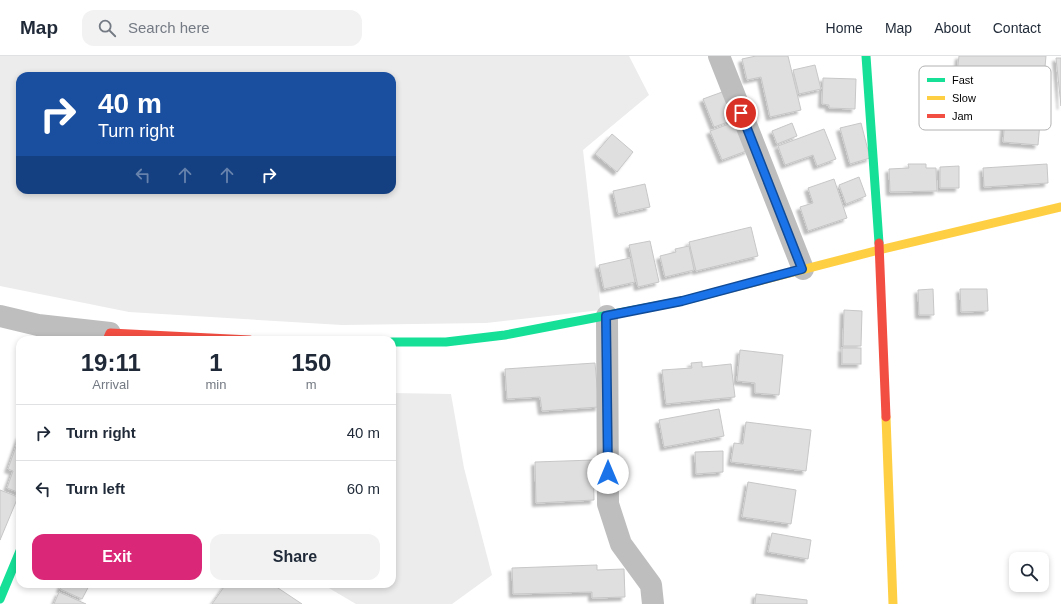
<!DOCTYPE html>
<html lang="en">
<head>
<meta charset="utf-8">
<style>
  :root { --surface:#fff; --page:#f2f2f3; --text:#1f2937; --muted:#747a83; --line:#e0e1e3; --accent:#db2777 }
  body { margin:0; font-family:Helvetica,sans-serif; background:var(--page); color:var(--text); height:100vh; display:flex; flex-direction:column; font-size:15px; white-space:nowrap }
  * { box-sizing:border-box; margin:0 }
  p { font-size:13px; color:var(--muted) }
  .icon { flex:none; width:22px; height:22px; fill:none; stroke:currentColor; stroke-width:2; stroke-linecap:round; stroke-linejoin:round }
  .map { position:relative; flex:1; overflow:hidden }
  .drawer { position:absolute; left:16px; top:280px; width:380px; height:252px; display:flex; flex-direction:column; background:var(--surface); border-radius:12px; box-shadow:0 2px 6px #0003 }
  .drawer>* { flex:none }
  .guide { position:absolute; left:16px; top:16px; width:380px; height:122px; border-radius:12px; box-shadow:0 2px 6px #0003; background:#1a4fa0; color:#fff; overflow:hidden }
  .tools { position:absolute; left:1009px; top:496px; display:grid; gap:8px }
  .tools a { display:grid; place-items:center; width:40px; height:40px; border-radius:8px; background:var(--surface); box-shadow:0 2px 6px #0003; font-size:20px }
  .pin { position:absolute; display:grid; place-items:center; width:34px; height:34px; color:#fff; margin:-17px; border:2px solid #fff; border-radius:50%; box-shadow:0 1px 4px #0007 }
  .me { position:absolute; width:44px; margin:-22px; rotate:0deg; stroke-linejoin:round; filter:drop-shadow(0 0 3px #0008) }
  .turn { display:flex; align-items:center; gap:14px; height:84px; padding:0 16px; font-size:18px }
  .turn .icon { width:52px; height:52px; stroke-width:2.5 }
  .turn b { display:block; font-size:28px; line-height:34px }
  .lanes { display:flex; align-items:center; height:38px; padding:0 16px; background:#0003; justify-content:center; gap:20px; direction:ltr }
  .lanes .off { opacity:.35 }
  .eta { display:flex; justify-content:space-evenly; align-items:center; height:68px; text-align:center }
  .eta b { font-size:24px; font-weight:700; line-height:28px }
  .action { display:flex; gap:8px; margin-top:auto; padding:8px 16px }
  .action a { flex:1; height:46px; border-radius:12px; background:var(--accent); color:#fff; font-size:16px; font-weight:700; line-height:46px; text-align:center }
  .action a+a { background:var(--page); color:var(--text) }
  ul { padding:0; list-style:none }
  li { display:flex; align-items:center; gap:12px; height:56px; padding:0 16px; border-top:1px solid var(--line) }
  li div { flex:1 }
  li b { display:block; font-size:15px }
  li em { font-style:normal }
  header { display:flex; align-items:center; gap:24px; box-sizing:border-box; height:56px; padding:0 20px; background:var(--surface); border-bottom:1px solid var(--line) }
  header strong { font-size:19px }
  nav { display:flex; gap:22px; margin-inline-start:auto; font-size:14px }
  .search { width:280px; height:36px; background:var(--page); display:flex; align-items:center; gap:10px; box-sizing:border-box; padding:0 14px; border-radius:12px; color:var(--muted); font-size:15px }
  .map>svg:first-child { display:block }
  .green { fill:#ececec; fill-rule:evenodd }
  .building { fill:#dfdfdf; stroke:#c7c7c7; filter:url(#shadow) }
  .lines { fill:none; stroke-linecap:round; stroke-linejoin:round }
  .street { stroke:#bebebe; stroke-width:22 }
  .fast { stroke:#16e098; stroke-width:9 }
  .slow { stroke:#ffcf43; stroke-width:9 }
  .jam { stroke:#f24e42; stroke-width:9 }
  .route-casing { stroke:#114b97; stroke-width:10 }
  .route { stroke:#1a73e8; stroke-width:7 }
  .key { fill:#fff; stroke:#b2b2b2; stroke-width:1 }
  .key-label { font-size:11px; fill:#000 }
</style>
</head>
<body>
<header>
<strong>Map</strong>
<div class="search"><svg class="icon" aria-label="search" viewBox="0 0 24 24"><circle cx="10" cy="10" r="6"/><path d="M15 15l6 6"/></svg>Search here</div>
<nav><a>Home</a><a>Map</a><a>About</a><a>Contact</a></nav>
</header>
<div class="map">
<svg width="1061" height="548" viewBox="0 0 1061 548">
  <defs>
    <filter id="shadow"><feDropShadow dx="-3.5" dy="3.5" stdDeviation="1" flood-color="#0004"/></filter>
  </defs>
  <rect width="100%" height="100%" fill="#fff"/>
  <g class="green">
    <path d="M 0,0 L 629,0 L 649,39 L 583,94 L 601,254 L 486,267 L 342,269 L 129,256 L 0,230 ZM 20,20 L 392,20 L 392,134 L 20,134 Z"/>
    <path d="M 392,337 L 451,338 L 464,412 L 492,519 L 452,548 L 356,548 L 322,528 L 392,528 Z"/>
  </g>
  <g class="building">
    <path d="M 756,0 L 788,0 L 801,54 L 770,61 L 761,21 L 747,24 L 742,3 Z"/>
    <path d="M 959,0 L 1046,0 L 1038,89 L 1003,86 L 1008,31 L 956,26 Z"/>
    <path d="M 1056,2 L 1061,2 L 1061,50 Z"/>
    <path d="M 815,9 L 821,33 L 799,38 L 793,14 Z"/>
    <path d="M 823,22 L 856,23 L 855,53 L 829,52 L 829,49 L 822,48 Z"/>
    <path d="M 725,35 L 739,62 L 714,71 L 703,43 Z"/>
    <path d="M 737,65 L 749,94 L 722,104 L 710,75 Z"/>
    <path d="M 792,67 L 797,80 L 777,88 L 772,75 Z"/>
    <path d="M 861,67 L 870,102 L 850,108 L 840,72 Z"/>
    <path d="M 824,73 L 836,103 L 817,110 L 813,99 L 785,109 L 778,90 Z"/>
    <path d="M 612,78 L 633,96 L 617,116 L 595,98 Z"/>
    <path d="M 908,108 L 926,108 L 926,112 L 936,112 L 937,135 L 890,136 L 889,113 L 909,112 Z"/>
    <path d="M 1047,108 L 1048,127 L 984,131 L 983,112 Z"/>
    <path d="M 959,110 L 959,132 L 940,132 L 940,111 Z"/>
    <path d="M 859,121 L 866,140 L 846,148 L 839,129 Z"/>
    <path d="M 834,123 L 847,162 L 808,175 L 800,151 L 813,147 L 808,132 Z"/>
    <path d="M 645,128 L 650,151 L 618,158 L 613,135 Z"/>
    <path d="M 751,171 L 758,200 L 696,215 L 689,186 Z"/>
    <path d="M 650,185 L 659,226 L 638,231 L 629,189 Z"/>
    <path d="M 689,190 L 694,214 L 665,221 L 660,200 L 676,196 L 675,193 Z"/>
    <path d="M 630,202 L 635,226 L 604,233 L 599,209 Z"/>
    <path d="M 933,233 L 934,259 L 919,259 L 918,234 Z"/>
    <path d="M 960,233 L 987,233 L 988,255 L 961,256 Z"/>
    <path d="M 844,254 L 862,255 L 861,290 L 843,290 Z"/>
    <rect x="842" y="292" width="19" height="16"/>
    <path d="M 740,294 L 783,299 L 779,339 L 755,337 L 755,327 L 737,325 Z"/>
    <path d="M 702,306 L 702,311 L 731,308 L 735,341 L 666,348 L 662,314 L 692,312 L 691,307 Z"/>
    <path d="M 595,307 L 599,351 L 542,355 L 540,341 L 507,343 L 505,313 Z"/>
    <path d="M 719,353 L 724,380 L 664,391 L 659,364 Z"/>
    <path d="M 746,366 L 811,374 L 806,415 L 731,406 L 734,387 L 743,388 Z"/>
    <path d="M 20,379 L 20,437 L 7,432 L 13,415 L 8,413 Z"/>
    <path d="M 723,395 L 723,416 L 696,418 L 695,396 Z"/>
    <path d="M 593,404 L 594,444 L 536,447 L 535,406 Z"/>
    <path d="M 748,426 L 796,434 L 791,468 L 742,461 Z"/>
    <path d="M 0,434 L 18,441 L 0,484 Z"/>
    <path d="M 772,477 L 811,484 L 808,503 L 768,496 Z"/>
    <path d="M 597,509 L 597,514 L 624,513 L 625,541 L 592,542 L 592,536 L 513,538 L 512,512 Z"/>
    <path d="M 62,528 L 90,528 L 82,543 L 60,533 Z"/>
    <path d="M 226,528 L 272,528 L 302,548 L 212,548 Z"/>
    <path d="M 59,536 L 86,548 L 54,548 Z"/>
    <path d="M 756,538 L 807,544 L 807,548 L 755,548 Z"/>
  </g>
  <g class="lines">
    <g class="street">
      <path d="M 719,0 L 803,213"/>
      <path d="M 0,260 L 38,269 L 110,277"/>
      <path d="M 607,260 L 608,448 L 621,488 L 651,529 L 653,548"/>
    </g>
    <g class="fast">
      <path d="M 866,0 L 879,187"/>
      <path d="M 392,286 L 446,286 L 505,279 L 682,245 L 716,236"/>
      <path d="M 0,543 L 20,495"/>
    </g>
    <g class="slow">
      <path d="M 716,236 L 879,194 L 1061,151"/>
      <path d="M 886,361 L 893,548"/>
    </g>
    <g class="jam">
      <path d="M 879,187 L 886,361"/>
      <path d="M 107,284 L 110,277 L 250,284"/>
    </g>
  </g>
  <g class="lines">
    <defs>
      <path id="route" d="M 608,417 L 606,260 L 682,245 L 802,213 L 741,57"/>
    </defs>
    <use href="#route" class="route-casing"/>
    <use href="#route" class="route"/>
  </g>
  <rect x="919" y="10" width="132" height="64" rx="6" class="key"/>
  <rect x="927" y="22" width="18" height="4" fill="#16e098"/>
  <rect x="927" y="40" width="18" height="4" fill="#ffcf43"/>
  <rect x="927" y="58" width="18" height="4" fill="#f24e42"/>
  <g class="key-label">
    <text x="952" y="28">Fast</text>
    <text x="952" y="46">Slow</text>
    <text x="952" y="64">Jam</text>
  </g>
</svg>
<div class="tools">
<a><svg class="icon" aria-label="search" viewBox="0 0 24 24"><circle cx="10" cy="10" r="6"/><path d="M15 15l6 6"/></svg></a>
</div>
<div class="pin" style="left:741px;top:57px;background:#d93025"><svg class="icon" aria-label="arrive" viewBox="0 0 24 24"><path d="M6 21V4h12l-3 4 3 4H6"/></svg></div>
<svg class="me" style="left:608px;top:417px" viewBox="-20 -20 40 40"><circle r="19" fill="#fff"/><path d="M0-13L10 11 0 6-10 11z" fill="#1a73e8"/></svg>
<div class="guide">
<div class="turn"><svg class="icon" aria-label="right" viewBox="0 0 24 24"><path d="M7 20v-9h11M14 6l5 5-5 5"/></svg><div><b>40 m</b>Turn right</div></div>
<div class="lanes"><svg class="icon off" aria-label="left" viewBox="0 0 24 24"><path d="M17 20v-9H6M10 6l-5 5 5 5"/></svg><svg class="icon off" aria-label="ahead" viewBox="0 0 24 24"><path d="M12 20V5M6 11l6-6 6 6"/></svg><svg class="icon off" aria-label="ahead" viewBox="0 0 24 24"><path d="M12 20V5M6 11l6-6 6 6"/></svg><svg class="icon" aria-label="right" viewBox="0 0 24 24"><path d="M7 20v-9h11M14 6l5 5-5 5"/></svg></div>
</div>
<section class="drawer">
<div class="eta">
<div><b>19:11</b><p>Arrival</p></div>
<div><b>1</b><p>min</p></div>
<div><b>150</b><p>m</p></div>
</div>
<ul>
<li><svg class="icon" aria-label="right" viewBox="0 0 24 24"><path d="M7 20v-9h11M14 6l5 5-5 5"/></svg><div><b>Turn right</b></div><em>40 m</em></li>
<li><svg class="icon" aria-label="left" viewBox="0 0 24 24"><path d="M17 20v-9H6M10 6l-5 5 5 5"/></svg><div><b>Turn left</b></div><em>60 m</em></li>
</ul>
<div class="action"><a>Exit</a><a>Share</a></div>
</section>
</div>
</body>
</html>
